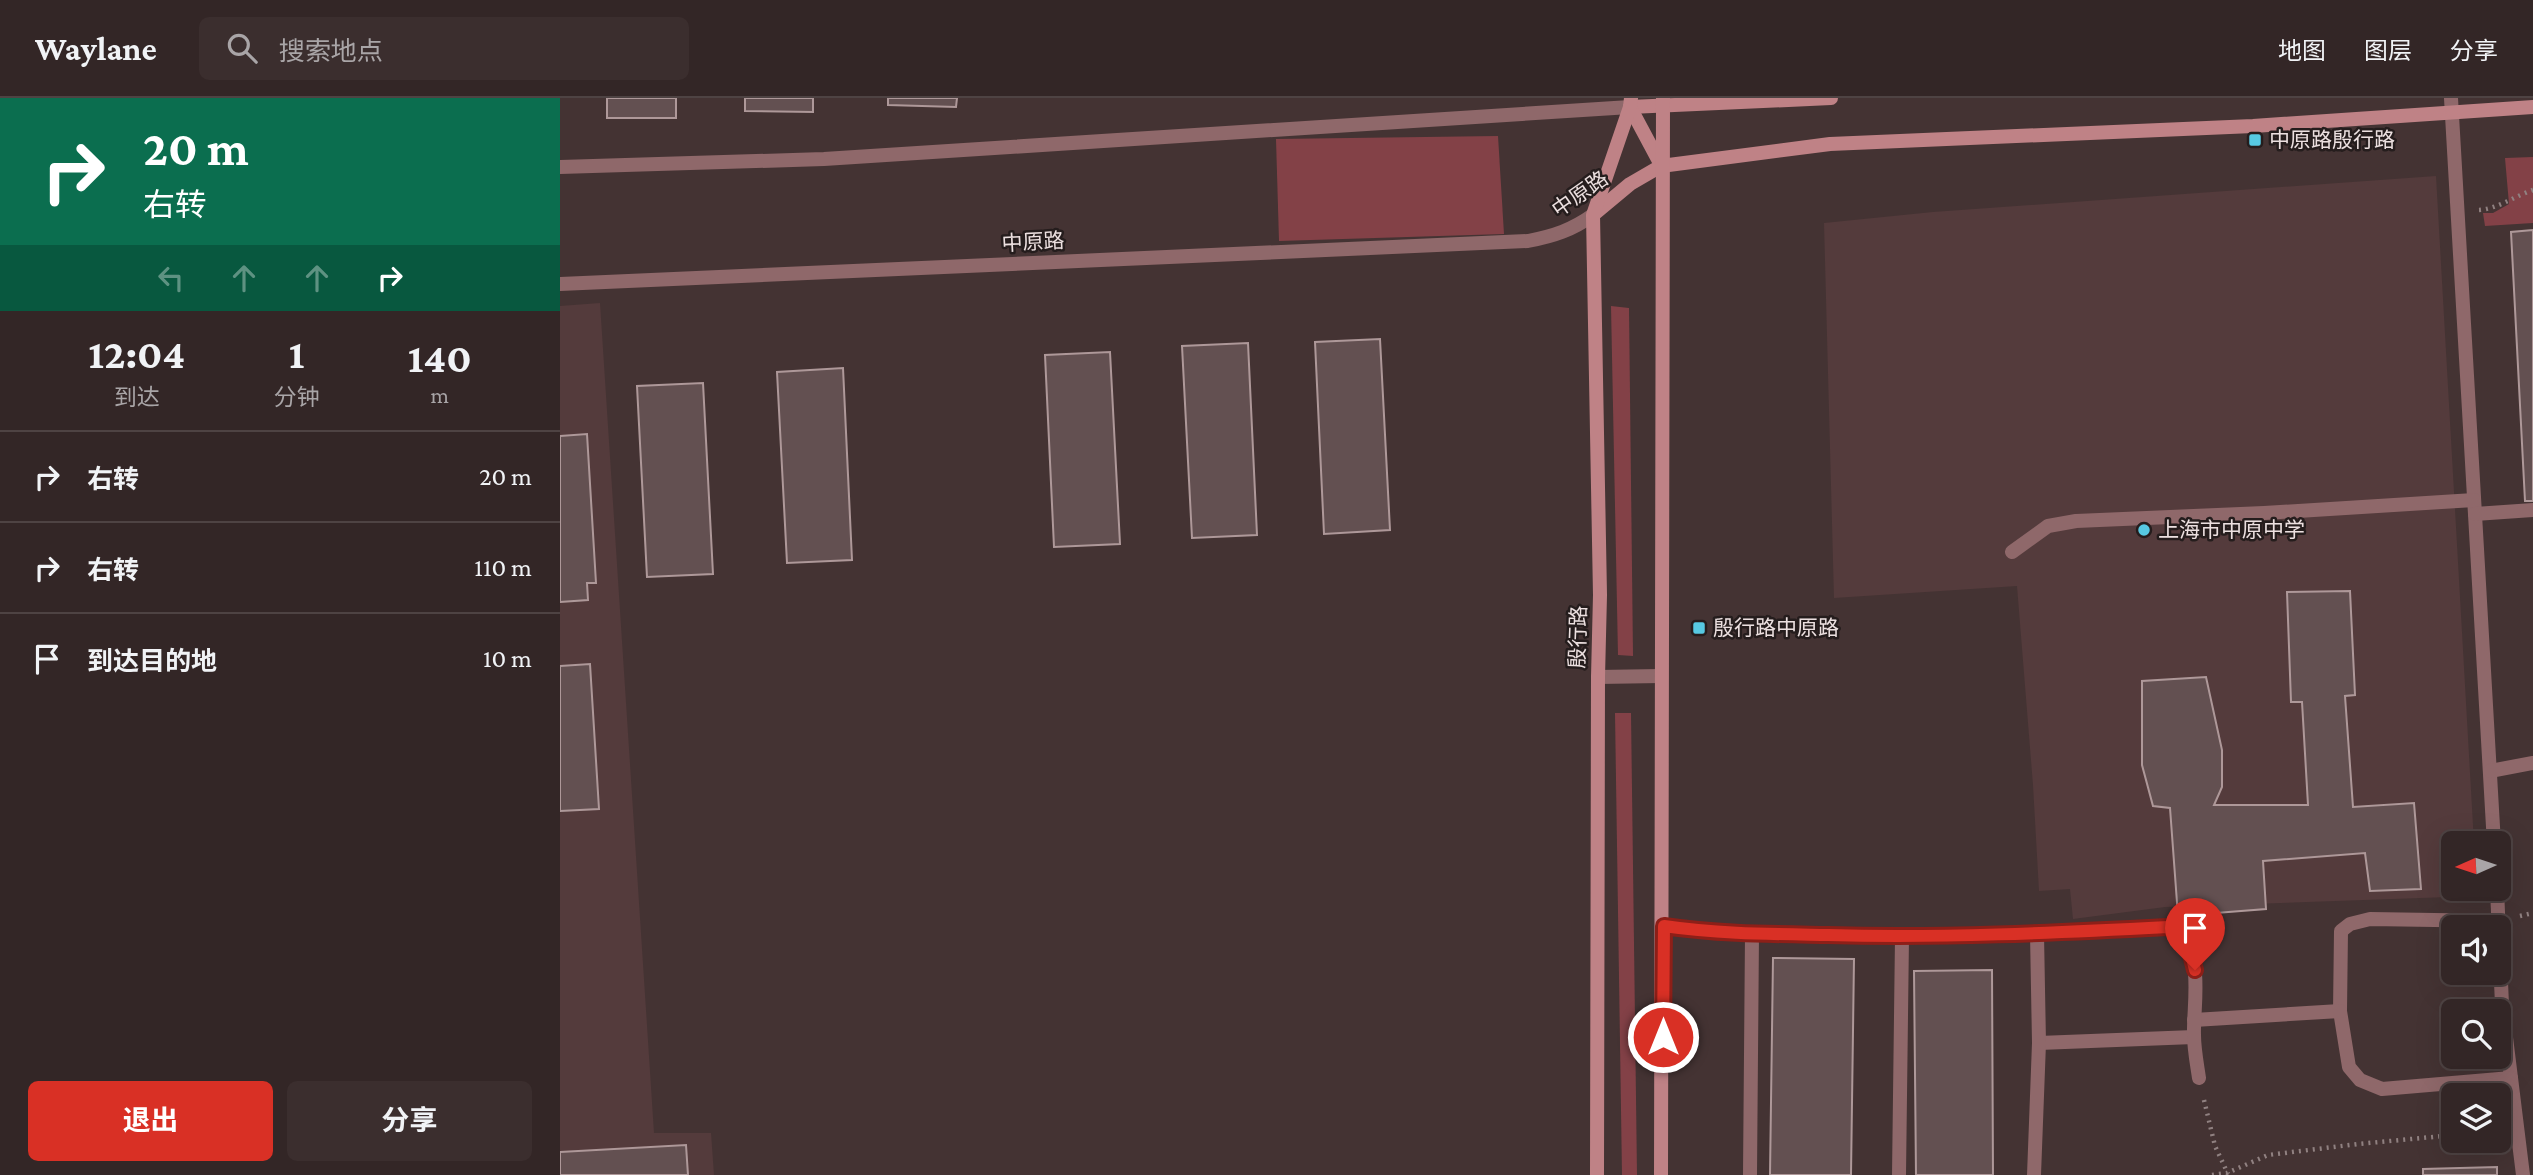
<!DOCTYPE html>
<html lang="zh">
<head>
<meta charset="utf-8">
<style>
  :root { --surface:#332626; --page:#3b2e2e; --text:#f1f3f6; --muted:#a9a5a7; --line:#4e4343; --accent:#d93025 }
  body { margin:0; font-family:"Crimson Pro","Noto Sans SC",serif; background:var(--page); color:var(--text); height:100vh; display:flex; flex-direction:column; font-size:26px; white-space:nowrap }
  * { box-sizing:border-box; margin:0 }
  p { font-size:23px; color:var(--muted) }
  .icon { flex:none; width:38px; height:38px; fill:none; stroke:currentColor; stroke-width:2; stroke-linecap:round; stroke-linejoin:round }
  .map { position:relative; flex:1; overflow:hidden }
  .drawer { display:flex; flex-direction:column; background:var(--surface); width:560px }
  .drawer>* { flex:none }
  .hud { background:#0b6e4f; color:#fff; overflow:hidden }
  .needle { width:46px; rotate:267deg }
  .tools { position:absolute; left:1881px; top:733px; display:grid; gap:14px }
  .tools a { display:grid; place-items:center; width:70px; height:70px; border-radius:10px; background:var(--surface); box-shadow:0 7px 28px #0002,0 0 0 2px var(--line); font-size:35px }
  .pin { position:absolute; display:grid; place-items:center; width:60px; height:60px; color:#fff; margin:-72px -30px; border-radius:50% 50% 50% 0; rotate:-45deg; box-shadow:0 0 7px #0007 }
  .pin .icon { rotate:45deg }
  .me { position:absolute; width:77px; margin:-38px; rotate:0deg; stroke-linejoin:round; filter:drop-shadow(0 0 5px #0008) }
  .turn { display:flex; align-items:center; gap:24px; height:147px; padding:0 28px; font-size:32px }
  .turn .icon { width:91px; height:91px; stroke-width:2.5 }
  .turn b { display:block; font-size:49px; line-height:60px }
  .lanes { display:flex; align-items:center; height:66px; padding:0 28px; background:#0003; justify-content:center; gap:35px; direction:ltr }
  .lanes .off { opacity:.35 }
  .eta { display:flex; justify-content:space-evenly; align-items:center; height:119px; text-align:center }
  .eta b { font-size:42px; font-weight:700; line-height:49px }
  .primary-button { display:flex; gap:14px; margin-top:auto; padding:14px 28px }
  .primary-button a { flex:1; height:80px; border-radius:10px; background:var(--accent); color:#fff; font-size:28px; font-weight:700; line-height:80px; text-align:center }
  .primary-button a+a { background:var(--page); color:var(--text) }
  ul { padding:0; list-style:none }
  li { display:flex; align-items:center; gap:21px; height:91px; padding:0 28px; border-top:2px solid var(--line) }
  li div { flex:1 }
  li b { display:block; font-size:26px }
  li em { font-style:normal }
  header { display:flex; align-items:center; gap:42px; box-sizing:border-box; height:98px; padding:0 35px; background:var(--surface); border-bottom:2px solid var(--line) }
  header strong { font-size:33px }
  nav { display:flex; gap:38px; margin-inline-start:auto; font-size:24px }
  .search { width:490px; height:63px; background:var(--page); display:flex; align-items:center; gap:18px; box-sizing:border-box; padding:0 24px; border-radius:10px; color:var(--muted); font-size:26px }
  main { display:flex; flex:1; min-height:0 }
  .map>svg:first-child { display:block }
  .built { fill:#543b3c }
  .green { fill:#834147 }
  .building { fill:#635051; stroke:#ae9899; stroke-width:2 }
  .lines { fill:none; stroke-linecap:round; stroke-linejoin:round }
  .path { stroke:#908181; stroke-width:4.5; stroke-dasharray:2 5; stroke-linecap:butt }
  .lane { stroke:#8f686a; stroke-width:14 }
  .street { stroke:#8f686a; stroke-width:14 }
  .secondary { stroke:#bf8286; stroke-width:14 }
  .route-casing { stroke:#8d1f18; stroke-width:18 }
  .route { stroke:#d93025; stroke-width:12 }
  .poi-dot { fill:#57c9e2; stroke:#251d1d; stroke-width:2.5 }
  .labels { text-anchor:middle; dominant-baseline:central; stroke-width:5; stroke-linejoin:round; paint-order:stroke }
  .poi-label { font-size:21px; fill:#ece0e0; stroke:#251d1d; text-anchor:start }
  .street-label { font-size:21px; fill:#ece0e0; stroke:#251d1d }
</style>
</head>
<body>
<header>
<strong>Waylane</strong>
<div class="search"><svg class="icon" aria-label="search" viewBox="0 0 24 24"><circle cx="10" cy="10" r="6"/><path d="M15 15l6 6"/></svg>搜索地点</div>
<nav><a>地图</a><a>图层</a><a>分享</a></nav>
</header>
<main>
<section class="drawer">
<div class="hud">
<div class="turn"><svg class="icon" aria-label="right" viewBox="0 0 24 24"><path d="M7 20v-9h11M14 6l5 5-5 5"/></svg><div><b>20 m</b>右转</div></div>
<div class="lanes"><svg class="icon off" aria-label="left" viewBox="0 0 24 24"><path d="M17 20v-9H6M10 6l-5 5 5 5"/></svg><svg class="icon off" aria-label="ahead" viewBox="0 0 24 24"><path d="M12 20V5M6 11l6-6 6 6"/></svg><svg class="icon off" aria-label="ahead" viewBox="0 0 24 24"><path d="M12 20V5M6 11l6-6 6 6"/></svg><svg class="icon" aria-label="right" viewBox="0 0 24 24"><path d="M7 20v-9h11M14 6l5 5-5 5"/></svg></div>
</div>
<div class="eta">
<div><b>12:04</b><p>到达</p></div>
<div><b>1</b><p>分钟</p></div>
<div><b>140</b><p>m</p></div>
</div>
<ul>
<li><svg class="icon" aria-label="right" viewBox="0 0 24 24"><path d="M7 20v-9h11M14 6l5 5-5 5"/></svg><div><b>右转</b></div><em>20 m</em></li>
<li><svg class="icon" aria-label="right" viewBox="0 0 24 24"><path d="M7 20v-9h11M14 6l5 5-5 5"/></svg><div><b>右转</b></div><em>110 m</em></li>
<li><svg class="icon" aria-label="arrive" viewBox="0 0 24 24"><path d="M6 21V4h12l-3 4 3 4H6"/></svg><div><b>到达目的地</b></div><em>10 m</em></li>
</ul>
<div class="primary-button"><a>退出</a><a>分享</a></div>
</section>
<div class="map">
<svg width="1973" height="1077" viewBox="0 0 1973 1077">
  <rect width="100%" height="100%" fill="#433"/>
  <g class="built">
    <path d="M 1876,78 L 1914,745 L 1894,746 L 1894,791 L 1916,791 L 1917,798 L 1605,809 L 1513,821 L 1510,791 L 1479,793 L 1473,687 L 1457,488 L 1274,500 L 1264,125 L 1373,114 Z"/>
    <path d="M 40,205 L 94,1035 L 151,1035 L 154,1077 L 0,1077 L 0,208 Z"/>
  </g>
  <g class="green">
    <path d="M 938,38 L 944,136 L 719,143 L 716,41 Z"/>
    <path d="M 1973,59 L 1973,125 L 1925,128 L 1923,115 L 1933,115 L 1949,106 L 1945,60 Z"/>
    <path d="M 1051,208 L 1069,210 L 1073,558 L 1058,557 Z"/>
    <path d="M 1055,615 L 1071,615 L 1077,1077 L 1062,1077 Z"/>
  </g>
  <g class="building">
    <rect x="47" y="0" width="69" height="20"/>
    <path d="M 185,0 L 253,0 L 253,14 L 185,13 Z"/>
    <path d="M 328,0 L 397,0 L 396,9 L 328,7 Z"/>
    <path d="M 1973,132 L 1973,403 L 1965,403 L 1951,134 Z"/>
    <path d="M 820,241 L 830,432 L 764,436 L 755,244 Z"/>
    <path d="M 688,245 L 697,437 L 632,440 L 622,248 Z"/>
    <path d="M 550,254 L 560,446 L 494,449 L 485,257 Z"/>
    <path d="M 283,270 L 292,462 L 227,465 L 217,274 Z"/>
    <path d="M 143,285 L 153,476 L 87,479 L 77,288 Z"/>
    <path d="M 27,336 L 36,485 L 27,485 L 28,502 L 0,504 L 0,338 Z"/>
    <path d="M 1790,493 L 1795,597 L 1785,598 L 1793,709 L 1854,705 L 1861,791 L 1810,793 L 1805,755 L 1703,763 L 1706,811 L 1618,818 L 1610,710 L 1593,708 L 1582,667 L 1582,583 L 1646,579 L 1662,652 L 1662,689 L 1654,707 L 1748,707 L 1742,604 L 1731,604 L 1727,494 Z"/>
    <path d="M 30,566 L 39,711 L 0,713 L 0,568 Z"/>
    <path d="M 1213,860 L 1294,861 L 1291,1077 L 1210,1077 Z"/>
    <path d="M 1432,872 L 1433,1077 L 1356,1077 L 1354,873 Z"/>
    <path d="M 126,1047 L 128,1077 L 0,1077 L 0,1054 Z"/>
    <path d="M 1937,1069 L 1937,1077 L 1863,1077 L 1863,1071 Z"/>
  </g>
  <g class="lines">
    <g class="path">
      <path d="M 1919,112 C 1937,111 1955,98 1973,92"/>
      <path d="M 1960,818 L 1973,815"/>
      <path d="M 1644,1002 L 1655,1048 L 1668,1076"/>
      <path d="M 1652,1077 L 1667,1075 L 1708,1057 L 1798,1046 L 1894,1037"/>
    </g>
    <g class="lane">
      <path d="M 1891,0 L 1934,746"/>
      <path d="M 1915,416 L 1973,412"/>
      <path d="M 1452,454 L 1488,428 L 1516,423 L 1704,415 L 1914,402"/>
      <path d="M 1038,579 L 1101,578"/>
      <path d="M 1930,673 L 1973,665"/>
      <path d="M 1937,791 L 1942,907 L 1963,1077"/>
      <path d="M 1939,823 L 1810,821 L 1790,826 L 1781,833 L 1780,913 L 1789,969 L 1800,982 L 1822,991 L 1951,980"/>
      <path d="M 1104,828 L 1149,834 L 1192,836"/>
      <path d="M 1634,922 L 1780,913"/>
      <path d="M 1479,945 L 1634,939"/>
      <path d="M 1190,1077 L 1192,836 L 1342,839 L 1477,836 L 1608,829 C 1647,847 1633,902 1634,937 C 1634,951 1637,966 1639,980"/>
      <path d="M 1339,1077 L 1342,839"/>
      <path d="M 1474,1077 L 1479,945 L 1477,836"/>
    </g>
    <g class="street">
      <path d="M 0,69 L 264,61 L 1070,9"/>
      <path d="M 0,186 L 968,143 C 994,138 1012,132 1033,117"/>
    </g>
    <g class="secondary">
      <path d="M 1070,9 L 1271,0"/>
      <path d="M 1070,9 L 1101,67"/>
      <path d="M 1034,116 L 1070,86 L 1101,68 L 1270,46 L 1693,28 L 1973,9"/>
      <path d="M 1037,1077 L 1038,579 L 1040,497 L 1033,117 L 1070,9 L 1071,0"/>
      <path d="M 1101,1077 L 1103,0"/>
    </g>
  </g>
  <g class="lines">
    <defs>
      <path id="route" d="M 1103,939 L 1104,828 C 1158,836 1213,836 1268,837 C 1381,840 1494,835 1608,829 C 1628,838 1630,852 1635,872"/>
    </defs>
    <use href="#route" class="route-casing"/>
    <use href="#route" class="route"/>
  </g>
  <g class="poi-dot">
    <rect x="1688" y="35" width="14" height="14" rx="3.5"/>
    <circle cx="1584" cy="432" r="7"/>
    <rect x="1132" y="523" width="14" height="14" rx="3.5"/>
  </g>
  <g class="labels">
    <g class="poi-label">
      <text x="1709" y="42">中原路殷行路</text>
      <text x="1598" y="432">上海市中原中学</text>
      <text x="1153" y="530">殷行路中原路</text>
    </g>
    <g class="street-label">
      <text transform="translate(1020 96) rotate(-35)">中原路</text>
      <text transform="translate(473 144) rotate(-3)">中原路</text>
      <text transform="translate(1018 539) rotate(-88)">殷行路</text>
    </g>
  </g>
</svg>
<div class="tools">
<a><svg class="needle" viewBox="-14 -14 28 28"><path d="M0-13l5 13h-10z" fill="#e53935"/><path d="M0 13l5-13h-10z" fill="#a9a5a7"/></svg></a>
<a><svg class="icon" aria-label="sound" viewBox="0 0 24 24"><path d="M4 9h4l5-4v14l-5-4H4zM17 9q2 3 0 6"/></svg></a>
<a><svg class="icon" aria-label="search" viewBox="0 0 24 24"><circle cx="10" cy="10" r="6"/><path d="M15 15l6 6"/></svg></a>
<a><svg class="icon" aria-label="layers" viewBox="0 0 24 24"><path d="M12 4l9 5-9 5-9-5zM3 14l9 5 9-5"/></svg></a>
</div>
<div class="pin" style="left:1635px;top:872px;background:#d93025"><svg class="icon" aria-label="arrive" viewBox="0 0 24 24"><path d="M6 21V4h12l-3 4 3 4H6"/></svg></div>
<svg class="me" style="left:1103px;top:939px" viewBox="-20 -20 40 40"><circle r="17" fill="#d93025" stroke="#fff" stroke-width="3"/><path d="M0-11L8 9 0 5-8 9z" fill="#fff"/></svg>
</div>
</main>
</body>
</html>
